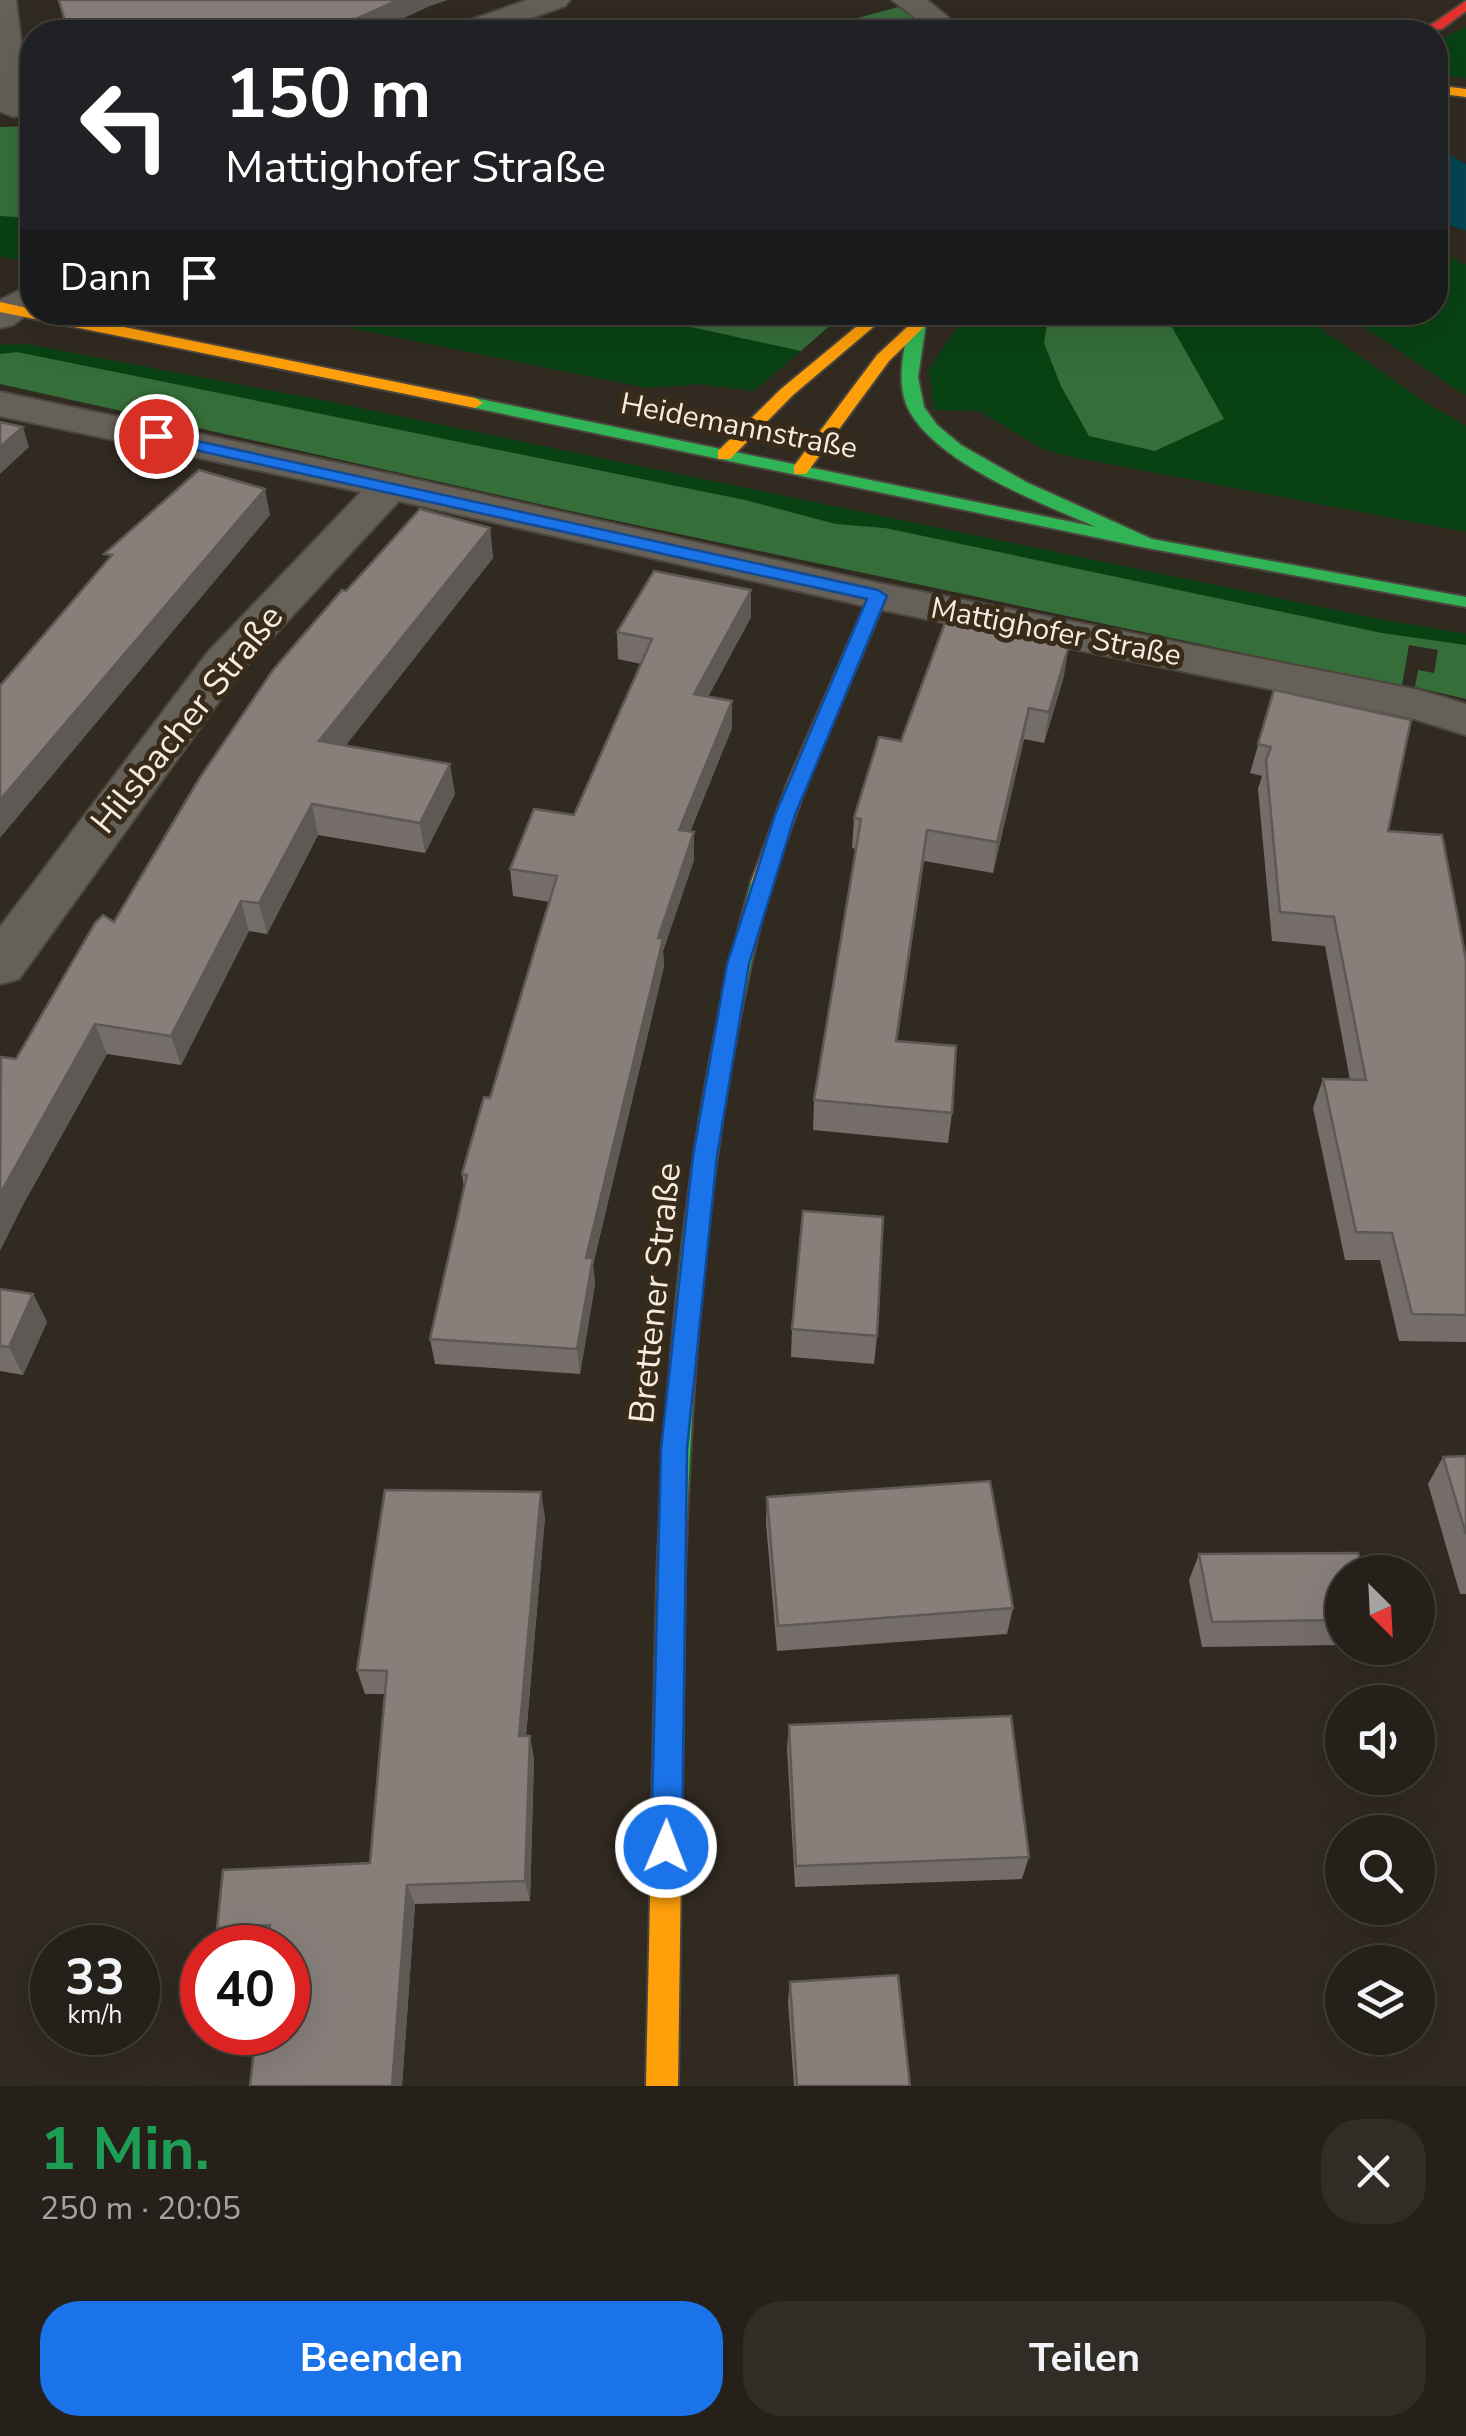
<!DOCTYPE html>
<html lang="de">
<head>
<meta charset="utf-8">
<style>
  :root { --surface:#252019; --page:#312d26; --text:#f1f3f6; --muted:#a3a3a2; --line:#423e38; --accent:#1a73e8 }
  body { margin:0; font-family:"Nunito Sans",sans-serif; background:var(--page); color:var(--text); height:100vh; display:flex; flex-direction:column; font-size:38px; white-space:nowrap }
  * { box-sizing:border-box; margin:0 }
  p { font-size:32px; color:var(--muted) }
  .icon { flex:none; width:55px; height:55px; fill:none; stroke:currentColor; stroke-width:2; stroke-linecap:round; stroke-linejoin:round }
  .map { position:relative; height:2086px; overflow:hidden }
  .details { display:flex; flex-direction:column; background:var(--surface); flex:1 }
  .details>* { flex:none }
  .hud { position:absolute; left:20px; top:20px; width:1428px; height:305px; border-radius:40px; box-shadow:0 10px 40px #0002,0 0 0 2px var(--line); background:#202124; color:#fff; overflow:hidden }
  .needle { width:65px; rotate:156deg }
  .buttons { position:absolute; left:1325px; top:1555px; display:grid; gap:20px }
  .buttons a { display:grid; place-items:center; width:110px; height:110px; border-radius:50%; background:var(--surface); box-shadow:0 10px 40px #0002,0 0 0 2px var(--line); font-size:50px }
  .speed { position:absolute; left:30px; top:1925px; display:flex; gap:20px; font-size:50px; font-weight:700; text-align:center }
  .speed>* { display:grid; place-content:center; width:130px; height:130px; border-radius:50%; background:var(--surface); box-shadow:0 10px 40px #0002,0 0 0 2px var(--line); line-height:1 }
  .speed small { font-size:25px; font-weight:400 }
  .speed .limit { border:15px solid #d22; background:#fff; color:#111 }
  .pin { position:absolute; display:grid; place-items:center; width:85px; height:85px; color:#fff; margin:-42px; border:5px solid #fff; border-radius:50%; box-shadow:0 2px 10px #0007 }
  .me { position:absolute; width:110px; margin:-55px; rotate:1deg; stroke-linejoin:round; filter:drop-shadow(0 0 8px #0008) }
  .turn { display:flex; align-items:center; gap:35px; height:210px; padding:0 40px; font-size:45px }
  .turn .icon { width:130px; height:130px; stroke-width:2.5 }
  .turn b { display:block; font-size:70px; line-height:85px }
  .then { display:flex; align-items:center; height:95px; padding:0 40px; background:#0003; gap:20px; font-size:38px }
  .round { display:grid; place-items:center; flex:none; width:105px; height:105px; border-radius:40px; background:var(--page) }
  .head { display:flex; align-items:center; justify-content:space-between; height:170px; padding:0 40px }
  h1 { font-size:60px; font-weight:700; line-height:75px; color:#1e9e55 }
  .primary-button { display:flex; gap:20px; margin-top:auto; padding:20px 40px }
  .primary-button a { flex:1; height:115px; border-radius:40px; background:var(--accent); color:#fff; font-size:40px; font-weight:700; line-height:115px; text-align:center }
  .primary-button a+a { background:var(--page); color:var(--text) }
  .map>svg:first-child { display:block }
  .green { fill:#084213 }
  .forest { fill:#366e3a }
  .water { fill:#054554 }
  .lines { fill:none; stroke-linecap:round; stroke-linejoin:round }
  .street-casing { stroke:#4c463f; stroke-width:4 }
  .fast-casing { stroke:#4c463f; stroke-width:4 }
  .slow-casing { stroke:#4c463f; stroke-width:4 }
  .jam-casing { stroke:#4c463f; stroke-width:4 }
  .street { fill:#656058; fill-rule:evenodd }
  .fast { fill:#30b455; fill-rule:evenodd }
  .slow { fill:#ff9f0a; fill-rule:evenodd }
  .jam { fill:#e5322d; fill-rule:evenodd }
  .wall { fill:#756d6a }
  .shaded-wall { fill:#5f5956 }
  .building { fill:#887f7b; stroke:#5f5956; stroke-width:2.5 }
  .route { fill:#1a73e8; stroke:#114b97; stroke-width:2.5 }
  .labels { text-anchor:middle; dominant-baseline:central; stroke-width:10; stroke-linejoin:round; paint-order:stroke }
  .far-street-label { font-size:30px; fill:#f5ece2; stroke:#382b1a }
  .street-label { font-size:35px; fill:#f5ece2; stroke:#382b1a }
</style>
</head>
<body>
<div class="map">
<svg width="1466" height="2086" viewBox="0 0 1466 2086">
  <rect width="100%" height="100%" fill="#312a21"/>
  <g class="green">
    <path d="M 1466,27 L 1466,79 L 1435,74 L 1435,42 Z"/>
    <path d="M 0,216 L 32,218 L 32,261 L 0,257 Z"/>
    <path d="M 1435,249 L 1466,265 L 1466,396 L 1343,313 L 1435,312 Z"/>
    <path d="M 276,313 L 627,313 L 801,351 L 754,391 L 700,384 L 647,388 Z"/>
    <path d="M 973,313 L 1049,313 L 1044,343 L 1224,419 L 1164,313 L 1299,313 L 1426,403 L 1466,426 L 1466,532 L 1067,456 L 1043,449 L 979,411 L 934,410 L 929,369 L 954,332 Z"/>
    <path d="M 26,344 L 321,400 L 1379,619 L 1466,634 L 1466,645 L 1382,633 L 885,528 L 836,524 L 745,500 L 17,352 L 0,354 L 0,345 Z"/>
  </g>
  <g class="forest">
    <path d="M 898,7 L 935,32 L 807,32 Z"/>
    <path d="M 32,126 L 32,218 L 0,216 L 0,127 Z"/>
    <path d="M 627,313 L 844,312 L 844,313 L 801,351 Z"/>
    <path d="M 1049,313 L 1164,313 L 1224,419 L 1155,451 L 1089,436 L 1061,386 L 1044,343 Z"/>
    <path d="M 17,352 L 745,500 L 836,524 L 885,528 L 1382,633 L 1466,645 L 1466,699 L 1415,687 L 1418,670 L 1434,673 L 1438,650 L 1409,645 L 1402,685 L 1290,663 L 584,514 L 0,384 L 0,354 Z"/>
  </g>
  <path class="water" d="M 1435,146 L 1466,164 L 1466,231 L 1435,220 Z"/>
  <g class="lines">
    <defs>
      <g id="street">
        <path d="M 0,0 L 16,0 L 29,107 L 24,114 L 13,117 L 0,111 Z"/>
        <path d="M 527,0 L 570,0 L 565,6 L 492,32 L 450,32 L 454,26 Z"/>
        <path d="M 892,0 L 927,0 L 948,17 L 944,23 L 922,23 Z"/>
        <path d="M 32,284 L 32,311 L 13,325 L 0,328 L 0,300 Z"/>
        <path d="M 0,392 L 390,474 L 878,583 L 1419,690 L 1466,704 L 1466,735 L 1411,718 L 878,609 L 399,501 L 240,672 L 19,979 L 0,984 L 0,927 L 208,652 L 361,492 L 0,416 Z"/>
      </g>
      <g id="fast">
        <path d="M 913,321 L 926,324 L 918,377 L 924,407 L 937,425 L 961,445 L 1026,482 L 1152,539 L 1466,597 L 1466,607 L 1147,548 L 475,408 L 467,403 L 475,398 L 1096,527 C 1043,504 929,461 906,404 C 897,380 903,343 913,321 Z"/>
        <path d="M 761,875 L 771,882 C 711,1110 693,1339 685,1574 L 681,1583 L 671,1587 L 661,1583 L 657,1574 C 668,1339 688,1109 751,882 Z"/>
      </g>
      <g id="slow">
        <path d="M 1435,85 L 1466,89 L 1466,97 L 1435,93 Z"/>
        <path d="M 0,302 L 32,309 L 32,312 L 50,312 L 475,398 L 483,403 L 475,408 L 0,312 Z"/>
        <path d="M 874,312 L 891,312 L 793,395 L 730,459 L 718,459 L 718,451 L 781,389 Z"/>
        <path d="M 917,318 L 930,321 L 889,361 L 806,474 L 794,474 L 794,466 L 877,355 Z"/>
        <path d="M 878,591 L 887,596 L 809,779 L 771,882 L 761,889 L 754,887 L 751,882 L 789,779 L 869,596 Z"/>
        <path d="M 671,1561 L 681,1565 L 685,1574 L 678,2086 L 646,2086 L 657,1574 L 661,1565 Z"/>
      </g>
      <path id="jam" d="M 1466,1 L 1466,11 L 1442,29 L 1413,32 L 1434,23 Z"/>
    </defs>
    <use href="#street" class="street-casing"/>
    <use href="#fast" class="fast-casing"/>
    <use href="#slow" class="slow-casing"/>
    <use href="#jam" class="jam-casing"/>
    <use href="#street" class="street"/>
    <use href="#fast" class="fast"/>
    <use href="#slow" class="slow"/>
    <use href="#jam" class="jam"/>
  </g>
  <g class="wall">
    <path d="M 490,528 L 493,558 L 345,746 L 455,794 L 425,853 L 318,835 L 267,934 L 249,931 L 181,1065 L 107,1054 L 25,1201 L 16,1059 L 114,922 L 346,591 Z"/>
    <path d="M 751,617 L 708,697 L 732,728 L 690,832 L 694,832 L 694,860 L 663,951 L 664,966 L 593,1265 L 595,1284 L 580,1374 L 435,1364 L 430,1339 L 464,1188 L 462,1174 L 490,1098 L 550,902 L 513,896 L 510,869 L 574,815 L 641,664 L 618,659 L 617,632 Z"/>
    <path d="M 1064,676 L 1044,743 L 1024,739 L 993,873 L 924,861 L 897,1041 L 952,1113 L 948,1143 L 813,1130 L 814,1100 L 856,849 L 852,848 L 854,818 L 901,741 Z"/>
    <path d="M 1274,690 L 1388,831 L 1466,960 L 1466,1342 L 1399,1341 L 1380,1260 L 1345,1260 L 1313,1108 L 1323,1079 L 1350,1080 L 1325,946 L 1272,941 L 1258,789 L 1262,776 L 1250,773 Z"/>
    <path d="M 0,1289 L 33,1294 L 47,1322 L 23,1375 L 0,1371 Z"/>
    <path d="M 792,1329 L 877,1336 L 874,1364 L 791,1357 Z"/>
    <path d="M 1466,1456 L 1466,1594 L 1460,1594 L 1428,1484 L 1443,1457 Z"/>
    <path d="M 767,1497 L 1013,1608 L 1007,1634 L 777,1651 L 766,1523 Z"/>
    <path d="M 545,1517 L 526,1736 L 534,1758 L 530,1901 L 415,1904 L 402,2086 L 250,2086 L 267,1945 L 229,1947 L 217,1928 L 370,1863 L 385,1694 L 365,1694 L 357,1670 Z"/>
    <path d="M 1199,1554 L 1342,1572 L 1342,1645 L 1202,1647 L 1189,1580 Z"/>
    <path d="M 789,1725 L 1029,1857 L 1022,1879 L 795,1887 L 787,1748 Z"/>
    <path d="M 790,1982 L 910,2086 L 794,2086 L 788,2001 Z"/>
  </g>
  <g class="shaded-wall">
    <path d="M 398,0 L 448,0 L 430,6 L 374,32 L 327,32 Z"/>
    <path d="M 23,427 L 29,447 L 0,474 L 0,447 Z"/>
    <path d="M 265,489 L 270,515 L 0,838 L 0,800 Z"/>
    <path d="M 490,528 L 493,558 L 325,772 L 319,741 Z"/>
    <path d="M 751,590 L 751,617 L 694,722 L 694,694 Z"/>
    <path d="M 1069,645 L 1064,676 L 1044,743 L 1049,712 Z"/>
    <path d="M 732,701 L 732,728 L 679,857 L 679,830 Z"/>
    <path d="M 1029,708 L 1024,739 L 993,873 L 997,842 Z"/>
    <path d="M 450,764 L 455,794 L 425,853 L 420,823 Z"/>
    <path d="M 312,804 L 318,835 L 267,934 L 259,903 Z"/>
    <path d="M 927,830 L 924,861 L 893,1071 L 896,1041 Z"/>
    <path d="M 694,832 L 694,860 L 663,951 L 664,966 L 593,1265 L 595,1284 L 580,1374 L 577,1349 L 586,1258 L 658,938 Z"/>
    <path d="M 241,901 L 249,931 L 181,1065 L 171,1036 Z"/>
    <path d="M 95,1024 L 107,1054 L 25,1201 L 0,1251 L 0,1194 Z"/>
    <path d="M 33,1294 L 47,1322 L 23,1375 L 9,1347 Z"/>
    <path d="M 541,1492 L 545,1517 L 524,1759 L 519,1736 Z"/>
    <path d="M 530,1736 L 534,1758 L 530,1901 L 525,1881 Z"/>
    <path d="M 407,1885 L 415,1904 L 402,2086 L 392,2086 Z"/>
  </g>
  <g class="building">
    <path d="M 59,0 L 398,0 L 327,32 L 68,32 Z"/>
    <path d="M 0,422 L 23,427 L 0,447 Z"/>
    <path d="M 199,470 L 265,489 L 0,800 L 0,686 L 112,555 L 104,554 Z"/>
    <path d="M 420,509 L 490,528 L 319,741 L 450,764 L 420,823 L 312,804 L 259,903 L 241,901 L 171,1036 L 95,1024 L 0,1194 L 1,1057 L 16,1059 L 95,923 L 103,915 L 114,922 L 199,779 L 273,670 L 342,590 L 346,591 Z"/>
    <path d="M 654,571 L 751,590 L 694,694 L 732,701 L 679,830 L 694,832 L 658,938 L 663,939 L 586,1258 L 593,1258 L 577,1349 L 430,1339 L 467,1175 L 462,1174 L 484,1097 L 490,1098 L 557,876 L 510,869 L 534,809 L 574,815 L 652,639 L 617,632 Z"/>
    <path d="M 945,623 L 1069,645 L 1049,712 L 1029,708 L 997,842 L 927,830 L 896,1041 L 956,1046 L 952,1113 L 814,1100 L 861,819 L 854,818 L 879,737 L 901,741 Z"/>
    <path d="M 1274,690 L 1411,720 L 1388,831 L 1442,835 L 1466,960 L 1466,1315 L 1412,1314 L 1392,1233 L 1356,1232 L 1323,1079 L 1366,1080 L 1334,917 L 1280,912 L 1266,760 L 1271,747 L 1258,744 Z"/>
    <path d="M 803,1211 L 883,1217 L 877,1336 L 792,1329 Z"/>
    <path d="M 0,1289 L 33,1294 L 9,1347 L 0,1346 Z"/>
    <path d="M 1466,1456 L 1466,1534 L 1443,1457 Z"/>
    <path d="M 990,1481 L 1013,1608 L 778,1626 L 767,1497 Z"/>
    <path d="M 385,1490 L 541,1492 L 519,1736 L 530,1736 L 525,1881 L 407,1885 L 392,2086 L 250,2086 L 256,2032 L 288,2032 L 288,1948 L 267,1948 L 270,1925 L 217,1928 L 223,1870 L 370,1863 L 387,1671 L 357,1670 Z"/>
    <path d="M 1358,1553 L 1363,1572 L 1342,1572 L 1342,1620 L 1212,1622 L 1199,1554 Z"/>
    <path d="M 1011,1716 L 1029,1857 L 796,1866 L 789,1725 Z"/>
    <path d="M 898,1975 L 910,2086 L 797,2086 L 790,1982 Z"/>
  </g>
  <path class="route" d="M 156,432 L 878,590 L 887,596 L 795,815 L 749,964 L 717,1156 L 687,1449 L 682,1847 L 677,1858 L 666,1863 L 656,1858 L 651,1847 L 661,1449 L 693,1156 L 727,964 L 775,815 L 867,599 L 150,440 L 147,436 Z"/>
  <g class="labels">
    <g class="far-street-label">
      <text transform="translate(739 426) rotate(11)">Heidemannstraße</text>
      <text transform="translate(1056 632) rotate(11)">Mattighofer Straße</text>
    </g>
    <g class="street-label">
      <text transform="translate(187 719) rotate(-51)">Hilsbacher Straße</text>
      <text transform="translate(655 1293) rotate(-84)">Brettener Straße</text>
    </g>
  </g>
</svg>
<div class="buttons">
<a><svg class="needle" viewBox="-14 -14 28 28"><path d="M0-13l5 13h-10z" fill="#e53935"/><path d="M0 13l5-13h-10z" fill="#a3a3a2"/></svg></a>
<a><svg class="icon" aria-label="sound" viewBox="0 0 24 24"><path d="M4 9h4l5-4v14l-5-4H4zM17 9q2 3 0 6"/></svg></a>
<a><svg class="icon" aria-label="search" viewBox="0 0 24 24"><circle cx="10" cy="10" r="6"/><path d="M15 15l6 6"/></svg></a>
<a><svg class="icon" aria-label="layers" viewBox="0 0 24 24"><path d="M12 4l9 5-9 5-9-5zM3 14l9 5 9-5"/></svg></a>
</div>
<div class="speed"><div>33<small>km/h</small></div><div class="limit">40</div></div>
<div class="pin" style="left:156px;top:436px;background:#d93025"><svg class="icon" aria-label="arrive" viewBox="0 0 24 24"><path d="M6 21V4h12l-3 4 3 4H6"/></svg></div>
<svg class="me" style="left:666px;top:1847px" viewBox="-20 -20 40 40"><circle r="17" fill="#1a73e8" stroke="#fff" stroke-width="3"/><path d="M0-11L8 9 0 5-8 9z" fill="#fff"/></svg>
<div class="hud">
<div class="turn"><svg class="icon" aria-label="left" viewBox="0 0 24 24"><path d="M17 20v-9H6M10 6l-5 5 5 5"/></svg><div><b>150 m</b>Mattighofer Straße</div></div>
<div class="then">Dann<svg class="icon" aria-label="arrive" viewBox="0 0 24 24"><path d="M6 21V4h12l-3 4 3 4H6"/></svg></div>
</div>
</div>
<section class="details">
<div class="head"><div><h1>1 Min.</h1><p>250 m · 20:05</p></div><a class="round"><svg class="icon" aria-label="close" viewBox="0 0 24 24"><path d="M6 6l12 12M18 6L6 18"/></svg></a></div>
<div class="primary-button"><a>Beenden</a><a>Teilen</a></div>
</section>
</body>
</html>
